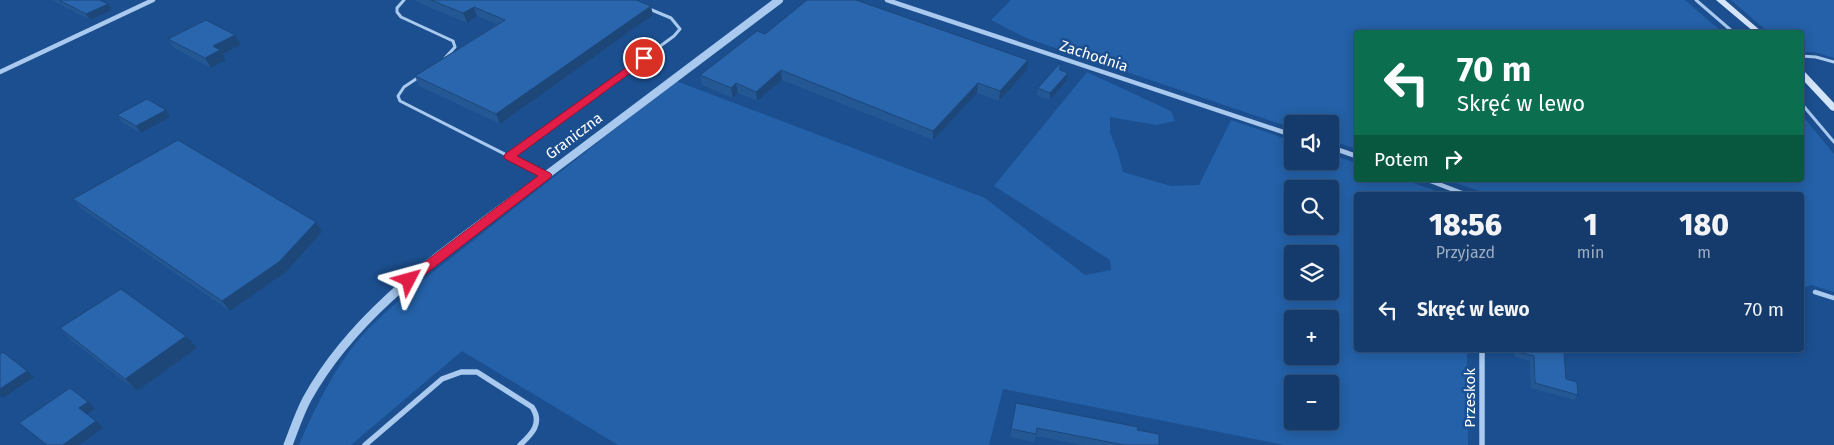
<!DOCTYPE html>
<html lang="pl">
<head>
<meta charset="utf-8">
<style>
  :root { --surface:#143b6b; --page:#1d4271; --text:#f1f3f6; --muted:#9dadc1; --line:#33557e }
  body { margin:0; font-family:"Fira Sans",sans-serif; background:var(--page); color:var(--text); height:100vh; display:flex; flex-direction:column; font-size:19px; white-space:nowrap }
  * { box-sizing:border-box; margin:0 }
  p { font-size:16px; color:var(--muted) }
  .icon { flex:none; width:28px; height:28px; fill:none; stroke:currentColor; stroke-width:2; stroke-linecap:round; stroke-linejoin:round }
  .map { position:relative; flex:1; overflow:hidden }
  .side { position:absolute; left:1354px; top:192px; width:450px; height:160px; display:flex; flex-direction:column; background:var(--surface); border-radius:5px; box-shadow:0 2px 12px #0003,0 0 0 1px var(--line) }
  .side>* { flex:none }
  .banner { position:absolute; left:1354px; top:30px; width:450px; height:152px; border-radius:5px; box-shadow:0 2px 12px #0003,0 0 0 1px var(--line); background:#0b6e4f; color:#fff; overflow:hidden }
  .controls { position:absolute; left:1284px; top:115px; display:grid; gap:10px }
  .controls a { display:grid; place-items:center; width:55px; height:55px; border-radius:5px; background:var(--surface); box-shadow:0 2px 12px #0003,0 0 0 1px var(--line); font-size:25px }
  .pin { position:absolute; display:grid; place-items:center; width:42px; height:42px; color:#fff; margin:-21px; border:2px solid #fff; border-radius:50%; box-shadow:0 1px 5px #0007 }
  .me { position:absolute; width:55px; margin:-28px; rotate:51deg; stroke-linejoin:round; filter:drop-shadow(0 0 4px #0008) }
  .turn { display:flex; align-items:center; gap:18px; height:105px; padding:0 20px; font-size:22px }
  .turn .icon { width:65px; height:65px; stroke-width:2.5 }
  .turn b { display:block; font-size:35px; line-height:42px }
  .then { display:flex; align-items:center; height:48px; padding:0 20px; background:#0003; gap:10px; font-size:19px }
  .eta { display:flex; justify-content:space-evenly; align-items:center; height:85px; text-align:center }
  .eta b { font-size:30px; font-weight:800; line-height:35px }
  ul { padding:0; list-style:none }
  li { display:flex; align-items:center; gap:15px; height:65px; padding:0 20px }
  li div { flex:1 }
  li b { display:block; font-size:19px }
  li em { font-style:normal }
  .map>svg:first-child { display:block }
  .green { fill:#2461a8; fill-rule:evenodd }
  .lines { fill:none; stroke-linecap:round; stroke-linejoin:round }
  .service-far1 { stroke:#a9c9ee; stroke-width:3 }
  .service { stroke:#a9c9ee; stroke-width:4.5 }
  .minor-far1 { stroke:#a9c9ee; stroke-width:4.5 }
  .minor { stroke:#a9c9ee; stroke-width:5.5 }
  .tertiary-far1 { stroke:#a9c9ee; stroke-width:8 }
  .tertiary { stroke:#a9c9ee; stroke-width:9 }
  .secondary { fill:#d6e6fa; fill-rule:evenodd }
  .wall { fill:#245895 }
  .shaded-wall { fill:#1d4779 }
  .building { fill:#2a66ad; stroke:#1d4779 }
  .route { fill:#e11d48; stroke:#92132f }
  .labels { text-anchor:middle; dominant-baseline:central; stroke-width:5; stroke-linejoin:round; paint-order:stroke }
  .street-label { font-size:15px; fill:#fff; stroke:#1b4f8f }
</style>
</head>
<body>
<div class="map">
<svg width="1834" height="445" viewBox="0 0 1834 445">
  <rect width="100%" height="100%" fill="#1b4f8f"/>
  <g class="green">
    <path d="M 1011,0 L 1685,0 L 1722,32 L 1356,32 L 1356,149 L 1330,140 L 1330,124 L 1292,124 L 1292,128 L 1026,38 L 991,20 Z"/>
    <path d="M 1731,0 L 1834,0 L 1834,58 L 1814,52 L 1801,52 L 1801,32 L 1768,32 Z"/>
    <path d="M 1087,72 L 1171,111 L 1175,121 L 1156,125 L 1110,117 L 1110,132 L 1117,150 L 1123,172 L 1171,186 L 1199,185 L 1231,120 L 1292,141 L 1292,161 L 1330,161 L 1330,154 L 1356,163 L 1356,180 L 1405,180 L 1444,194 L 1445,195 L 1356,195 L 1356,350 L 1467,350 L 1468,445 L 1284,445 L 1003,389 L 989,445 L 618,445 L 462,351 L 351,445 L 299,445 C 314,410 335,367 360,338 C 380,315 405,296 428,276 L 676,81 L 985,198 L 1085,275 L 1111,270 L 1110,260 L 994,186 ZM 1292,189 L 1330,189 L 1330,226 L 1292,226 ZM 1292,254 L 1330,254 L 1330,291 L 1292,291 ZM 1292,319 L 1330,319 L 1330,356 L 1292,356 ZM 1292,384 L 1330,384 L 1330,421 L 1292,421 Z"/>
    <path d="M 1801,114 L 1834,154 L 1834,292 L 1811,285 L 1801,289 L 1801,195 L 1491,195 L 1447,180 L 1801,180 Z"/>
  </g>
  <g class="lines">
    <g class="service-far1">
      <path d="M 404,0 L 397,8 L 397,12 L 401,17 L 453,41 L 455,47 L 445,58"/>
      <path d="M 1696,0 L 1733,32"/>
      <path d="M 1801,56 L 1816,57 L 1834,62"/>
      <path d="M 419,77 L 404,87 L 398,96 L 400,101 L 546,175"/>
      <path d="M 1801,103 L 1834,142"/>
      <path d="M 509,157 L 674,36 L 680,29 L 671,18 L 647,8"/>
    </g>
    <path class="service" d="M 1815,292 L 1834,298"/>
    <g class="minor-far1">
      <path d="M 887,0 L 1292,135"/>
      <path d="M 0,72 L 153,0"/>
      <path d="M 1330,147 L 1356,156"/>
      <path d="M 1428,180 L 1467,195"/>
    </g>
    <g class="minor">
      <path d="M 1482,350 L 1482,445"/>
      <path d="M 365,445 L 442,379 L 461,372 L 477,372 L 532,407 C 543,423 532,434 520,445"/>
    </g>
    <path class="tertiary-far1" d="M 516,198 L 779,0"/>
    <path class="tertiary" d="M 288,445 C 294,430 299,414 307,399 C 355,312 440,255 517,197"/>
    <g class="secondary">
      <path d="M 1716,0 L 1725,0 L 1762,32 L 1754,32 Z"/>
      <path d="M 1801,71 L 1804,71 L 1834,103 L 1834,111 L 1831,110 L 1801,78 Z"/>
    </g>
  </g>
  <g class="wall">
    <path d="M 52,0 L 100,0 L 108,4 L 112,10 L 90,20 Z"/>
    <path d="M 416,0 L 636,0 L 653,15 L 500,124 L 419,86 L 415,76 L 497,24 L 477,16 L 467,23 L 417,2 Z"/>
    <path d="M 765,34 L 1027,70 L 999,101 L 977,93 L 933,140 L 782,80 L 757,101 L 738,93 L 733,98 L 702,85 L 700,75 Z"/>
    <path d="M 235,35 L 241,45 L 223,54 L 226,60 L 211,68 L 174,48 L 168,39 Z"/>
    <path d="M 1060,70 L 1068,73 L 1067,80 L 1050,100 L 1037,95 L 1038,88 Z"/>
    <path d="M 166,110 L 170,117 L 141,133 L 122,122 L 117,115 Z"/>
    <path d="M 73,199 L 316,222 L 322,232 L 286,272 L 230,311 L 82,209 Z"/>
    <path d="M 60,328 L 197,348 L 137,391 L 71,340 Z"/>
    <path d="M 1514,350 L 1557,350 L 1566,379 L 1578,395 L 1574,400 L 1531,388 L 1530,361 L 1515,357 Z"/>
    <path d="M 1016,403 L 1137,430 L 1159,445 L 1082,445 L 1036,436 L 1034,442 L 1010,437 Z"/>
  </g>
  <g class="shaded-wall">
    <path d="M 108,4 L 112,10 L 90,20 L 86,14 Z"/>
    <path d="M 651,6 L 653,15 L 500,124 L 496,114 Z"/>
    <path d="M 474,7 L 477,16 L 467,23 L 463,13 Z"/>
    <path d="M 235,35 L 241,45 L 223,54 L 226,60 L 211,68 L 205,58 L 213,46 Z"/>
    <path d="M 1028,60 L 1027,70 L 999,101 L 1000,91 Z"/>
    <path d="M 781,70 L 782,80 L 757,101 L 756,92 Z"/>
    <path d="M 1068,73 L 1067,80 L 1050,100 L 1050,93 Z"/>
    <path d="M 736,83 L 738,93 L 733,98 L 731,88 Z"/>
    <path d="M 978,83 L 977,93 L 933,140 L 933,131 Z"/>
    <path d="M 166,110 L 170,117 L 141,133 L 136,126 Z"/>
    <path d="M 316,222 L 322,232 L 286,272 L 230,311 L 222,301 Z"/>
    <path d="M 186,336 L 197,348 L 137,391 L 125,379 Z"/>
    <path d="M 27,371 L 34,377 L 3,398 L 0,395 L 0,389 Z"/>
    <path d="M 88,402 L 95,409 L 86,415 L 79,408 Z"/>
    <path d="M 96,421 L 103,428 L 79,445 L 63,445 Z"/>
  </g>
  <g class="building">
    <path d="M 59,0 L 100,0 L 108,4 L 86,14 Z"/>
    <path d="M 431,0 L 636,0 L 651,6 L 496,114 L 415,76 L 505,20 L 474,7 L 463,13 Z"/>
    <path d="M 807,0 L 856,0 L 1028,60 L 1000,91 L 978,83 L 933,131 L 781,70 L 756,92 L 736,83 L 731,88 L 700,75 L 757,31 L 765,34 Z"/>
    <path d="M 206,20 L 235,35 L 213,46 L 220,50 L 205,58 L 168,39 Z"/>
    <path d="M 1060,63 L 1060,70 L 1068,73 L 1050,93 L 1038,88 Z"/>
    <path d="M 147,99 L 166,110 L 136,126 L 117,115 Z"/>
    <path d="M 178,140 L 316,222 L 279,262 L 222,301 L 73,199 Z"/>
    <path d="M 121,289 L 186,336 L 125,379 L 60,328 Z"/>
    <path d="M 1518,350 L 1557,350 L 1564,352 L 1566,379 L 1577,382 L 1578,395 L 1535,383 L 1534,356 L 1518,352 Z"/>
    <path d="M 3,352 L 27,371 L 0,389 L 0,354 Z"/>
    <path d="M 70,388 L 88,402 L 79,408 L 96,421 L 63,445 L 47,445 L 19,423 Z"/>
    <path d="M 1016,403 L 1138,427 L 1137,430 L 1159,434 L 1159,445 L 1124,445 L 1037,428 L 1036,434 L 1011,429 Z"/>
  </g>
  <path class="route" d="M 644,55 L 648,56 L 648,60 L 517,156 L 550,173 L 552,175 L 550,178 L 414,283 L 405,283 L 403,280 L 405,277 L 538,176 L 505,159 L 504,157 L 505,154 Z"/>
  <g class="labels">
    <g class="street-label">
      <text transform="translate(1094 56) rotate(18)">Zachodnia</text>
      <text transform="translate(574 136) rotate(-37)">Graniczna</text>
      <text transform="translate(1470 398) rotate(-90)">Przeskok</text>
    </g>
  </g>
</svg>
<div class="controls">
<a><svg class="icon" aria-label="sound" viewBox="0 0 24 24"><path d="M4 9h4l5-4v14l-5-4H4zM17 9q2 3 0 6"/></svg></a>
<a><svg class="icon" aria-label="search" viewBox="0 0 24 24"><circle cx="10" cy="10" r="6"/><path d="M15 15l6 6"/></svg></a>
<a><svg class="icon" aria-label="layers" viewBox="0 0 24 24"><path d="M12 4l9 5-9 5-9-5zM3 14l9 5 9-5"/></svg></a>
<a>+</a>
<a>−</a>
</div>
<div class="pin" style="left:644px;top:58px;background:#d93025"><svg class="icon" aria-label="arrive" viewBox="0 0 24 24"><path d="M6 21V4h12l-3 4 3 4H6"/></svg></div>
<svg class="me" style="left:409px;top:280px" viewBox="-20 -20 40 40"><path d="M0-17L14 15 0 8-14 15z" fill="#e11d48" stroke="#fff" stroke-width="4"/></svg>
<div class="banner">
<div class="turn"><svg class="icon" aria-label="left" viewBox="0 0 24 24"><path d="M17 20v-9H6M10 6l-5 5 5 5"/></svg><div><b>70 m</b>Skręć w lewo</div></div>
<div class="then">Potem<svg class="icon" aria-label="right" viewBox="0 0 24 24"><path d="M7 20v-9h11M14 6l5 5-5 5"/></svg></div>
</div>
<section class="side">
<div class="eta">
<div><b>18:56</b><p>Przyjazd</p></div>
<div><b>1</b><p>min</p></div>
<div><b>180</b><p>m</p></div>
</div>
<ul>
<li><svg class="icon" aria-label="left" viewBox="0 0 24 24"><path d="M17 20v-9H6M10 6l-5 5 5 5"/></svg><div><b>Skręć w lewo</b></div><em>70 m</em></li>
</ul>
</section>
</div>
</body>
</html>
